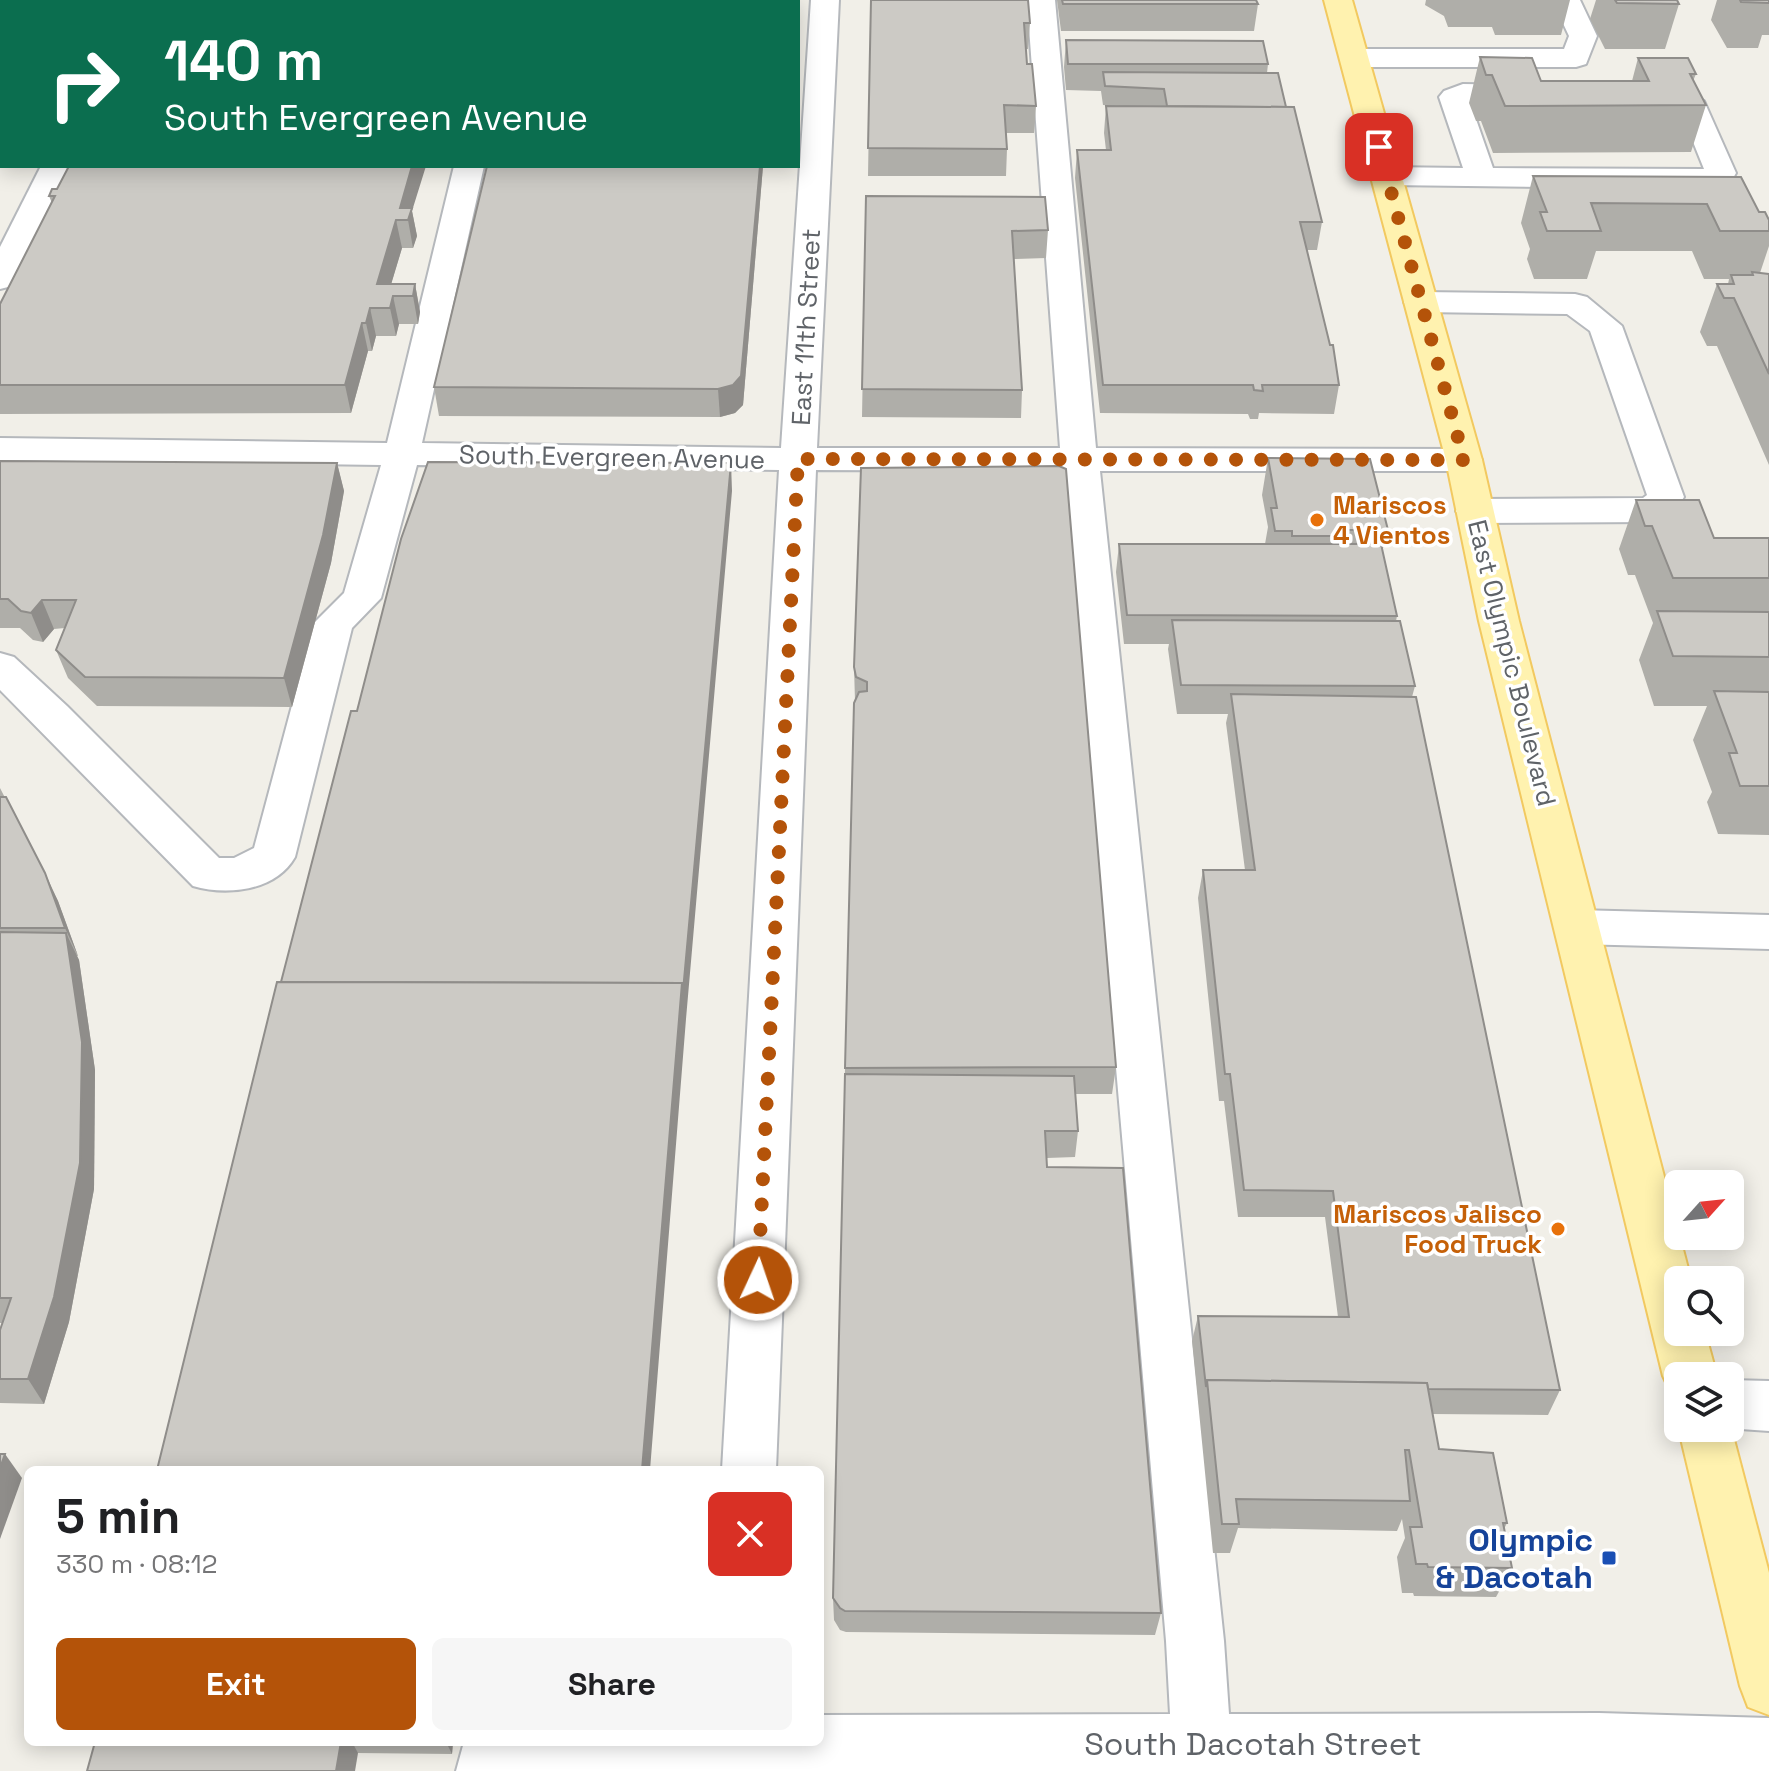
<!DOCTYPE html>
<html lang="en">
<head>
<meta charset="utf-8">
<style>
  :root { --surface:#fff; --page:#f6f6f6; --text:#202124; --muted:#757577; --accent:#b45309 }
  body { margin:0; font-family:"Space Grotesk",sans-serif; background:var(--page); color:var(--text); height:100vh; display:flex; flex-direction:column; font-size:30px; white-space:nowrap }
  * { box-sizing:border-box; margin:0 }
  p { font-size:26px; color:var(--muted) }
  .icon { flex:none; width:44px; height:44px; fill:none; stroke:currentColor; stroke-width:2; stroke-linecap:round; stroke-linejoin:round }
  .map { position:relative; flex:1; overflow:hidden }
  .side { position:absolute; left:24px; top:1466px; width:800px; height:280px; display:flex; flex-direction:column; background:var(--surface); border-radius:12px; box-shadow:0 4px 20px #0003 }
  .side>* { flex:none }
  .top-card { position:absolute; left:0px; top:0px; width:800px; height:168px; box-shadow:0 4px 20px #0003; background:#0b6e4f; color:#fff; overflow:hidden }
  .needle { width:52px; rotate:63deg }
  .buttons { position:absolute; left:1664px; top:1170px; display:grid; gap:16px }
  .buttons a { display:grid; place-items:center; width:80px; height:80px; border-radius:12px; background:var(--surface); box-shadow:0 4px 20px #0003; font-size:40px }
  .pin { position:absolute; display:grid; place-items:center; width:68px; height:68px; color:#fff; margin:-34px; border-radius:16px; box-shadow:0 4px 12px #0006 }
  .me { position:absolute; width:88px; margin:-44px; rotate:3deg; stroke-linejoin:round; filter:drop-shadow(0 0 6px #0008) }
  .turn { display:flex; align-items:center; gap:28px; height:168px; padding:0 32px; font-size:36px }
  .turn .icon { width:104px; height:104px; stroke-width:2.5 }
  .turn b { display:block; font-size:56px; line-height:68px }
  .round { display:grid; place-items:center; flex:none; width:84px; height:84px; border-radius:12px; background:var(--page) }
  .overview { display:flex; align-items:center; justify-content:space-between; height:136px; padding:0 32px }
  h1 { font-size:48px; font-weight:800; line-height:60px }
  .primary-button { display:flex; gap:16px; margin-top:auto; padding:16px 32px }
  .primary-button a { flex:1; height:92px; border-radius:12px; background:var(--accent); color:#fff; font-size:32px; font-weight:800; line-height:92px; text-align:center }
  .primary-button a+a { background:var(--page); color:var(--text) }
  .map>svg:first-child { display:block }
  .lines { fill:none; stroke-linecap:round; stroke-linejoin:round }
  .minor-casing { stroke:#b5b8bc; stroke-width:4 }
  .major-casing { stroke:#f2c960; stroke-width:4 }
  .minor { fill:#fff; fill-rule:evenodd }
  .major { fill:#fff2af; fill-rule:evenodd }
  .wall { fill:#afaea9 }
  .shaded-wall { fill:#8f8d8a }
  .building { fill:#cccac5; stroke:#8f8d8a; stroke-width:2 }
  .route { stroke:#b45309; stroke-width:14; stroke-dasharray:0 25.2 }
  .food-dot { fill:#e8710a; stroke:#fff; stroke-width:3 }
  .transit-dot { fill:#1a4fb4; stroke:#fff; stroke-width:3 }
  .labels { text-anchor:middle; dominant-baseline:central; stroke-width:7; stroke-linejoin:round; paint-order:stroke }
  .street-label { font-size:26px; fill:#5f6368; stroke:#fff }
  .food-label { font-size:26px; font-weight:bold; fill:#c56008; stroke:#fff; text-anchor:start }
  .near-transit-label { font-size:32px; font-weight:bold; fill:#164399; stroke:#fff; text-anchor:end }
  .near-street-label { font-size:32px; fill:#5f6368; stroke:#fff }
</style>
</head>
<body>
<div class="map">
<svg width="1769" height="1771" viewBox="0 0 1769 1771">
  <rect width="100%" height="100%" fill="#f1efe8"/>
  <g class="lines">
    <defs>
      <g id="minor">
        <path d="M 125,0 L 153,0 L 124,2 Z"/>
        <path d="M 494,0 L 522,0 L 493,2 Z"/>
        <path d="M 811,0 L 839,0 L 817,448 L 1060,448 L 1027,0 L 1055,0 L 1096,448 L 1464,449 L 1477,452 L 1482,460 L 1477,468 L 1464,471 L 1100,471 L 1224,1641 L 1229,1714 L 1599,1713 L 1769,1718 L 1769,1771 L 456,1771 L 464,1742 L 820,1742 L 820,1715 L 1170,1714 L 1166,1641 L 1064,471 L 816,470 L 776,1470 L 722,1470 L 779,470 L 417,465 L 381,598 L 352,628 L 295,857 C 276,891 227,896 193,886 L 0,690 L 0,653 L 14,657 L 67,706 L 219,858 L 234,858 L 254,848 L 314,623 L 344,593 L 381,465 L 0,460 L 0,438 L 387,443 L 454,166 L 484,166 L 422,443 L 781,448 Z"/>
        <path d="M 1552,0 L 1580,0 L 1597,36 L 1586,64 L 1576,67 L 1354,67 L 1344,64 L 1340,58 L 1344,52 L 1354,49 L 1564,49 L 1569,36 Z"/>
        <path d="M 1463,84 L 1529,85 L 1539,88 L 1544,94 L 1539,100 L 1470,102 L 1493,168 L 1704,169 L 1681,112 L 1669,106 L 1644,103 L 1639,97 L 1644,91 L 1674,88 L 1704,101 L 1736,173 L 1732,180 L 1700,189 L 1387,185 L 1376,183 L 1372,176 L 1376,169 L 1387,167 L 1463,168 L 1439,97 L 1444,91 Z"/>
        <path d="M 41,166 L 71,166 L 16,279 L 12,286 L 0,289 L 0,247 Z"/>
        <path d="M 1421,292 L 1575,294 L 1587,297 L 1622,326 L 1684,497 C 1676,510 1667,518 1652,522 L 1475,523 L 1462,519 L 1456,511 L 1462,503 L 1475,499 L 1643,498 L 1647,495 L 1590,331 L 1567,314 L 1421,312 L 1409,309 L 1404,302 L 1409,295 Z"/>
        <path d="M 1576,910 L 1769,915 L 1769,949 L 1576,944 L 1560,939 L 1554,927 L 1560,915 Z"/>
        <path d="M 1730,1380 L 1769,1381 L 1769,1431 L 1726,1428 L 1730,1428 Z"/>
      </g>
      <g id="major">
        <path d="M 1324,0 L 1352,0 L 1482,460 L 1519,621 L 1691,1280 L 1678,1280 L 1678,1332 L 1705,1332 L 1717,1376 L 1678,1376 L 1678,1396 L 1671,1393 L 1663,1376 L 1479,621 L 1446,460 Z"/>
        <path d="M 1678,1426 L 1731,1428 L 1769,1573 L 1769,1715 L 1748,1707 L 1740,1686 Z"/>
      </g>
    </defs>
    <use href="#minor" class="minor-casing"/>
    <use href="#major" class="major-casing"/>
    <use href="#minor" class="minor"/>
    <use href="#major" class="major"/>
  </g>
  <g class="wall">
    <path d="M 0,0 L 80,0 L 79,2 L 2,2 L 2,13 L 0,13 Z"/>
    <path d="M 152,0 L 483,0 L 483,2 L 151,2 Z"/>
    <path d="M 871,0 L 1030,23 L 1028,49 L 1026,49 L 1027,64 L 1036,106 L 1034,133 L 1006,133 L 1007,149 L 1006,176 L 868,176 Z"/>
    <path d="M 1057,0 L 1256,0 L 1258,4 L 1254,31 L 1061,31 Z"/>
    <path d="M 1426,0 L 1570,0 L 1561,35 L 1495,35 L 1492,27 L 1448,27 L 1444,16 L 1425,5 Z"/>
    <path d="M 1596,0 L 1677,0 L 1679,4 L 1665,49 L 1605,49 L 1590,19 Z"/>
    <path d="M 1717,0 L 1769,0 L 1769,35 L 1762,35 L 1758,48 L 1727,48 L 1711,20 Z"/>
    <path d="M 1066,40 L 1268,64 L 1267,73 L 1286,107 L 1322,222 L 1317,250 L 1307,250 L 1339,385 L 1334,414 L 1259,413 L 1258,419 L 1250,419 L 1248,414 L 1100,413 L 1075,178 L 1077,150 L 1106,150 L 1104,133 L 1106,106 L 1127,106 L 1103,105 L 1101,91 L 1066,90 L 1064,67 Z"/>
    <path d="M 1480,57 L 1541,81 L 1632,81 L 1638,58 L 1696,74 L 1693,81 L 1706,105 L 1691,152 L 1493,153 L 1481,121 L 1476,121 L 1469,103 Z"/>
    <path d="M 487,166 L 763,166 L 743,405 L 735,413 L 720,417 L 439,416 L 434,387 Z"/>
    <path d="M 1533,176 L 1759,212 L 1769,220 L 1769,246 L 1760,273 L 1769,274 L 1769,465 L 1717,346 L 1707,346 L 1700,332 L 1717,284 L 1728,284 L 1729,279 L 1704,279 L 1692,251 L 1596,251 L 1587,279 L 1534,279 L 1527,259 L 1530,249 L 1521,223 Z"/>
    <path d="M 57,189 L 412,211 L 417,236 L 413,248 L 402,248 L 391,284 L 415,284 L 420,312 L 418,324 L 399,324 L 396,336 L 376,336 L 372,351 L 368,351 L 351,413 L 0,414 L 0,304 L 52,203 L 49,196 Z"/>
    <path d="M 866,196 L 1048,230 L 1046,258 L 1014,259 L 1022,390 L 1021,418 L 862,417 Z"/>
    <path d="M 1268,458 L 1388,530 L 1382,552 L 1397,616 L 1396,621 L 1415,686 L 1412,697 L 1560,1390 L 1548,1415 L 1432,1414 L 1439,1449 L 1507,1523 L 1504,1529 L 1512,1568 L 1496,1597 L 1414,1596 L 1413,1593 L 1402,1593 L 1397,1557 L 1405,1538 L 1402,1519 L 1397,1531 L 1238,1528 L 1230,1553 L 1213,1553 L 1192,1341 L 1198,1316 L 1338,1317 L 1325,1217 L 1238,1217 L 1224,1101 L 1219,1101 L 1198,898 L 1203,870 L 1245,870 L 1226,723 L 1228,714 L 1177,714 L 1168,649 L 1169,644 L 1124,644 L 1116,572 L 1119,544 L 1265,544 L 1268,527 L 1262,495 Z"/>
    <path d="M 0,461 L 337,463 L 344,491 L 331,563 L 292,707 L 97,706 L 68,678 L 56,650 L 65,628 L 54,629 L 43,642 L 33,640 L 20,628 L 0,628 Z"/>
    <path d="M 861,468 L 1116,1067 L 1112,1094 L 1075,1094 L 1078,1131 L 1075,1157 L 1047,1158 L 1047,1167 L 1161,1613 L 1155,1635 L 846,1632 L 840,1630 L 834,1620 L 833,1598 L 845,1068 L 855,701 L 854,667 Z"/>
    <path d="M 1636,500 L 1714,538 L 1769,538 L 1769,835 L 1718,834 L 1707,802 L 1712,792 L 1693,740 L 1707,706 L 1654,706 L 1639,660 L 1653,623 L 1635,575 L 1628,575 L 1619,549 Z"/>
    <path d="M 0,788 L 58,901 L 78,956 L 77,956 L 79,960 L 95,1070 L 94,1189 L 69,1322 L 44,1404 L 0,1403 L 0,1330 L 2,1323 L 0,1323 Z"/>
    <path d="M 95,1742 L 453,1742 L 452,1754 L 358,1753 Z"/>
  </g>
  <g class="shaded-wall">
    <path d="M 68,0 L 80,0 L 79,2 L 69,2 Z"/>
    <path d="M 412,166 L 426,166 L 412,211 L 417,236 L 413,248 L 408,220 L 400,208 Z"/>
    <path d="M 760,166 L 763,166 L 743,405 L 735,413 L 720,417 L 718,389 Z"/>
    <path d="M 396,220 L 402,248 L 384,308 L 377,284 Z"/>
    <path d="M 415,284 L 420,312 L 418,324 L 413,296 Z"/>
    <path d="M 393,296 L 399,324 L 396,336 L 390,308 Z"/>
    <path d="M 370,308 L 376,336 L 372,351 L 366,323 Z"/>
    <path d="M 362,323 L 368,351 L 351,413 L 345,385 Z"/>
    <path d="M 337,463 L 344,491 L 331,563 L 292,707 L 284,678 Z"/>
    <path d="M 731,463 L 732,491 L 686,1019 L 650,1470 L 642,1470 L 682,983 Z"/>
    <path d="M 42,600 L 54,629 L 43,642 L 31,613 Z"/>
    <path d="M 45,873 L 58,901 L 78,956 L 65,928 Z"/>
    <path d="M 66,933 L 79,960 L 95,1070 L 94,1189 L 69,1322 L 44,1404 L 28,1379 Z"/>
    <path d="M 5,1454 L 22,1478 L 0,1539 L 0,1468 Z"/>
    <path d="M 341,1742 L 352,1742 L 358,1753 L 355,1771 L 336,1771 Z"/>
    <path d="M 446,1742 L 453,1742 L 452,1754 Z"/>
  </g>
  <g class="building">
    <path d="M 152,0 L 459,0 L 459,2 L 151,2 Z"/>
    <path d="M 871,0 L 1028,0 L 1030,23 L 1024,23 L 1027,64 L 1032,64 L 1036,106 L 1004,105 L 1007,149 L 868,148 Z"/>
    <path d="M 1062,0 L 1256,0 L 1258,4 L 1063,4 Z"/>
    <path d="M 1615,0 L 1677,0 L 1679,4 L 1617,3 Z"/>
    <path d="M 1740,0 L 1769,0 L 1769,3 L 1741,2 Z"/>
    <path d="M 1066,40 L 1263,41 L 1268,64 L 1068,64 Z"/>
    <path d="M 1480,57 L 1532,58 L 1541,81 L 1649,81 L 1638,58 L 1688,58 L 1696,74 L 1690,74 L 1706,105 L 1505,106 L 1492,75 L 1486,75 Z"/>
    <path d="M 1103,72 L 1278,73 L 1286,107 L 1167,106 L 1164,89 L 1105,86 Z"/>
    <path d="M 1106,106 L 1294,107 L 1322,222 L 1300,222 L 1330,345 L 1333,345 L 1339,385 L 1262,385 L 1263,391 L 1254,390 L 1253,385 L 1103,385 L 1077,150 L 1111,150 Z"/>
    <path d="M 69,166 L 412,166 L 400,208 L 412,208 L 408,220 L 396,220 L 377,284 L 415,284 L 413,296 L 393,296 L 390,308 L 370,308 L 366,323 L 362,323 L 345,385 L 0,385 L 0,304 L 55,196 L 49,196 L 52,189 L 57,189 Z"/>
    <path d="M 487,166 L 760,166 L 741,376 L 733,385 L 718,389 L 434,387 Z"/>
    <path d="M 1533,176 L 1741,177 L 1759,212 L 1765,212 L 1769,220 L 1769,231 L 1720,231 L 1707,204 L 1591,203 L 1601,231 L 1547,231 L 1540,212 L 1547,212 Z"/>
    <path d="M 866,196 L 1045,197 L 1048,230 L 1012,231 L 1022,390 L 862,389 Z"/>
    <path d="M 1752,272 L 1769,274 L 1769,374 L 1734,298 L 1724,298 L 1717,284 L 1734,284 L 1731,275 L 1753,275 Z"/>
    <path d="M 1268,458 L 1370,459 L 1388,530 L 1346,530 L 1348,536 L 1292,536 L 1292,531 L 1275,531 L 1271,508 L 1277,508 Z"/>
    <path d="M 0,461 L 337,463 L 323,535 L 284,678 L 85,677 L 56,650 L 76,600 L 42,600 L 31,613 L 21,611 L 8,599 L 0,599 Z"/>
    <path d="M 428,462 L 731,463 L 683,991 L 682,983 L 281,982 L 351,711 L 357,711 L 401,539 Z"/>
    <path d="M 1059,466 L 1066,469 L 1116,1067 L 845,1068 L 854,703 L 859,692 L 867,691 L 867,682 L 856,677 L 854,667 L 861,468 Z"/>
    <path d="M 1636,500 L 1699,500 L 1714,538 L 1769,538 L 1769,578 L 1673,578 L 1652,526 L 1645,526 Z"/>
    <path d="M 1119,544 L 1381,544 L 1397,616 L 1127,615 Z"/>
    <path d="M 1657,611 L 1769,612 L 1769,657 L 1673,656 Z"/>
    <path d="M 1172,620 L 1400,621 L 1415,686 L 1181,685 Z"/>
    <path d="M 1714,691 L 1769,692 L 1769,786 L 1740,786 L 1729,753 L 1737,753 Z"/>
    <path d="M 1231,694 L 1416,697 L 1560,1390 L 1428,1389 L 1427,1383 L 1207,1380 L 1206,1387 L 1198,1316 L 1349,1317 L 1333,1191 L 1244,1190 L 1230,1074 L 1225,1074 L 1203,870 L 1255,870 Z"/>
    <path d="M 0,797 L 6,797 L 45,873 L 65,928 L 0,928 Z"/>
    <path d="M 0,932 L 66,933 L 82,1042 L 80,1163 L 54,1297 L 28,1379 L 0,1379 L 0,1330 L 11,1298 L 0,1298 Z"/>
    <path d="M 277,982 L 682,983 L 642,1470 L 157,1470 Z"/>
    <path d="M 845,1074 L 1074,1076 L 1078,1131 L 1045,1131 L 1047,1167 L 1123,1168 L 1161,1613 L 845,1611 L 840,1608 L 833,1598 Z"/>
    <path d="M 1207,1380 L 1427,1383 L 1439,1449 L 1493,1453 L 1507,1523 L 1503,1523 L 1512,1568 L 1428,1567 L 1427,1564 L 1416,1564 L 1410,1527 L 1422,1527 L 1409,1450 L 1405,1450 L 1410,1501 L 1236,1499 L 1239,1524 L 1222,1524 Z"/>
    <path d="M 0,1454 L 5,1454 L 0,1468 Z"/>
    <path d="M 95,1742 L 341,1742 L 336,1771 L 87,1771 Z"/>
  </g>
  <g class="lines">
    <path class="route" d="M 758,1280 L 798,459 L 1464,460 L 1379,147"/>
  </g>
  <g class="food-dot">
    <circle cx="1317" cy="520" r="8"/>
    <circle cx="1558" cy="1229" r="8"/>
  </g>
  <rect class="transit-dot" x="1601" y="1550" width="16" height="16" rx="4"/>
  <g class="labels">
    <g class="street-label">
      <text transform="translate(806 327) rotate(-87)">East 11th Street</text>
      <text transform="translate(612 457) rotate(1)">South Evergreen Avenue</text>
      <text transform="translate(1512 663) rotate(76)">East Olympic Boulevard</text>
    </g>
    <g class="food-label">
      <text x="1333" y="505">Mariscos<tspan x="1333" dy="30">4 Vientos</tspan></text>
      <text x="1542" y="1214" text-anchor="end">Mariscos Jalisco<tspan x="1542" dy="30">Food Truck</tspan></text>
    </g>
    <g class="near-transit-label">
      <text x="1593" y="1540">Olympic<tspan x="1593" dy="37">&amp; Dacotah</tspan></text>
    </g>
    <g class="near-street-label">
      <text x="1253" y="1744">South Dacotah Street</text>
    </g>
  </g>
</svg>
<div class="buttons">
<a><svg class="needle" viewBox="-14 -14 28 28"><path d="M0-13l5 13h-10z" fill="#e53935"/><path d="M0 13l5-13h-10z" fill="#757577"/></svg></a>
<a><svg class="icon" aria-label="search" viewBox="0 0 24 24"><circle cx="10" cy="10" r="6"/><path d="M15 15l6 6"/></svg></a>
<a><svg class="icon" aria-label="layers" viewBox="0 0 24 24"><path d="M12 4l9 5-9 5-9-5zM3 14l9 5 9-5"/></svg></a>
</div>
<div class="pin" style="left:1379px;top:147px;background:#d93025"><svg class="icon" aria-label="arrive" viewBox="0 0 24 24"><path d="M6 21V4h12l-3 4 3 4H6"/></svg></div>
<svg class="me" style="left:758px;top:1280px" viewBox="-20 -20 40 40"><circle r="17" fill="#b45309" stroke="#fff" stroke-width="3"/><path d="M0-11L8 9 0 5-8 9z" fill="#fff"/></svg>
<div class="top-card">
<div class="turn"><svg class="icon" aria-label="right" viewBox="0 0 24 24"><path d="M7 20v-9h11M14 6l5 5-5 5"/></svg><div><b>140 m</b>South Evergreen Avenue</div></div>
</div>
<section class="side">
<div class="overview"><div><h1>5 min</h1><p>330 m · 08:12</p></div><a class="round" style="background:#d93025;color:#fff"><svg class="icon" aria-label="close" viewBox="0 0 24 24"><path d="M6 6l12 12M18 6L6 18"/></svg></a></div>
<div class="primary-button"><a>Exit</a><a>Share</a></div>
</section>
</div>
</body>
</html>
